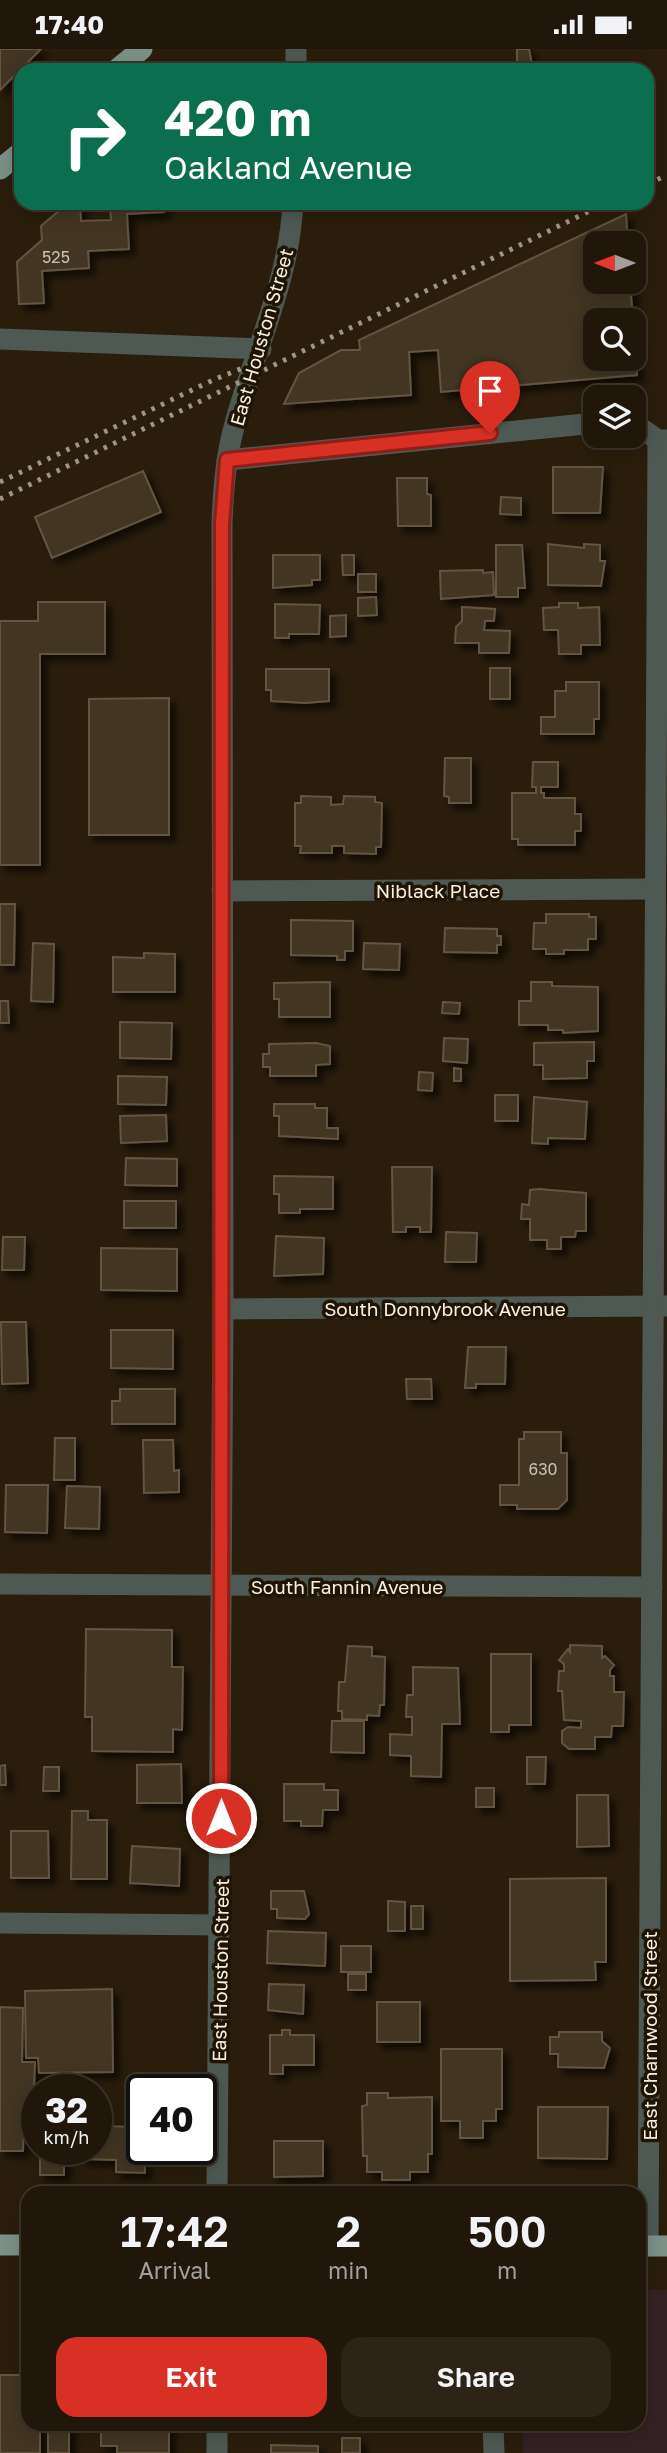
<!DOCTYPE html>
<html lang="en">
<head>
<meta charset="utf-8">
<style>
  :root { --surface:#201609; --page:#2d2317; --text:#f1f3f6; --muted:#a29f9c; --line:#3d352a; --accent:#d93025 }
  body { margin:0; font-family:"Golos Text",sans-serif; background:var(--page); color:var(--text); height:100vh; display:flex; flex-direction:column; font-size:26px; white-space:nowrap }
  * { box-sizing:border-box; margin:0 }
  p { font-size:23px; color:var(--muted) }
  .icon { flex:none; width:38px; height:38px; fill:none; stroke:currentColor; stroke-width:2; stroke-linecap:round; stroke-linejoin:round }
  .map { position:relative; flex:1; overflow:hidden }
  .sheet { position:absolute; left:21px; top:2137px; width:625px; height:245px; display:flex; flex-direction:column; background:var(--surface); border-radius:21px; box-shadow:0 4px 18px #0003,0 0 0 2px var(--line) }
  .sheet>* { flex:none }
  .hud { position:absolute; left:14px; top:14px; width:640px; height:147px; border-radius:21px; box-shadow:0 4px 18px #0003,0 0 0 2px var(--line); background:#0b6e4f; color:#fff; overflow:hidden }
  .needle { width:46px; rotate:270deg }
  .tools { position:absolute; left:583px; top:182px; display:grid; gap:14px }
  .tools a { display:grid; place-items:center; width:63px; height:63px; border-radius:14px; background:var(--surface); box-shadow:0 4px 18px #0003,0 0 0 2px var(--line); font-size:35px }
  .speed { position:absolute; left:21px; top:2025px; display:flex; gap:14px; font-size:35px; font-weight:700; text-align:center }
  .speed>* { display:grid; place-content:center; width:91px; height:91px; border-radius:50%; background:var(--surface); box-shadow:0 4px 18px #0003,0 0 0 2px var(--line); line-height:1 }
  .speed small { font-size:18px; font-weight:400 }
  .speed .limit { border:4px solid #111; border-radius:10px; background:#fff; color:#111 }
  .pin { position:absolute; display:grid; place-items:center; width:60px; height:60px; color:#fff; margin:-72px -30px; border-radius:50% 50% 50% 0; rotate:-45deg; box-shadow:0 0 7px #0007 }
  .pin .icon { rotate:45deg }
  .me { position:absolute; width:77px; margin:-38px; rotate:0deg; stroke-linejoin:round; filter:drop-shadow(0 0 5px #0008) }
  .turn { display:flex; align-items:center; gap:24px; height:147px; padding:0 35px; font-size:32px }
  .turn .icon { width:91px; height:91px; stroke-width:2.5 }
  .turn b { display:block; font-size:49px; line-height:60px }
  .eta { display:flex; justify-content:space-evenly; align-items:center; height:119px; text-align:center }
  .eta b { font-size:42px; font-weight:600; line-height:49px }
  .cta { display:flex; gap:14px; margin-top:auto; padding:14px 35px }
  .cta a { flex:1; height:80px; border-radius:21px; background:var(--accent); color:#fff; font-size:28px; font-weight:600; line-height:80px; text-align:center }
  .cta a+a { background:var(--page); color:var(--text) }
  .status { display:flex; justify-content:space-between; align-items:center; height:49px; padding:0 35px; background:var(--surface); direction:ltr }
  .status svg { height:19px; fill:currentColor }
  .map>svg:first-child { display:block }
  .commercial { fill:#342123 }
  .building { fill:#423422; stroke:#635442; stroke-width:2; filter:url(#shadow) }
  .lines { fill:none; stroke-linecap:round; stroke-linejoin:round }
  .minor { stroke:#4e5954; stroke-width:21 }
  .major { stroke:#7b9188; stroke-width:21 }
  .rail { stroke:#9f9587; stroke-width:5; stroke-dasharray:3.5 7; stroke-linecap:butt }
  .route-casing { stroke:#8d1f18; stroke-width:18 }
  .route { stroke:#d93025; stroke-width:12 }
  .labels { text-anchor:middle; dominant-baseline:central; stroke-width:7; stroke-linejoin:round; paint-order:stroke }
  .number-label { font-size:16px; fill:#cac1b4 }
  .street-label { font-size:19px; fill:#f8f0e5; stroke:#201404 }
</style>
</head>
<body>
<div class="status"><b>17:40</b><svg viewBox="0 0 49 12"><path d="M0 12V9h3v3zM5 12V6h3v6zM10 12V3h3v9zM15 12V0h3v12zM26 1h20v11H26zM47 4h2v5h-2z"/></svg></div>
<div class="map">
<svg width="667" height="2404" viewBox="0 0 667 2404">
  <defs>
    <filter id="shadow"><feDropShadow dx="6" dy="6" stdDeviation="3.5" flood-color="#0009"/></filter>
  </defs>
  <rect width="100%" height="100%" fill="#2a1d0c"/>
  <path class="commercial" d="M 639,2241 L 667,2241 L 667,2404 L 523,2404 L 523,2375 L 639,2375 Z"/>
  <g class="building">
    <path d="M 0,0 L 41,0 L 0,41 Z"/>
    <path d="M 517,0 L 529,0 L 533,21 L 504,21 L 517,15 Z"/>
    <path d="M 80,154 L 81,172 L 111,171 L 110,154 L 163,154 L 164,163 L 127,165 L 129,200 L 88,202 L 89,219 L 42,222 L 44,254 L 19,255 L 17,213 L 42,191 L 41,177 L 67,155 Z"/>
    <path d="M 626,165 L 628,194 L 595,194 L 595,233 L 630,233 L 633,271 L 595,271 L 595,310 L 634,310 L 634,276 L 637,326 L 441,343 L 438,301 L 409,303 L 411,346 L 284,355 L 299,324 L 341,301 L 360,301 L 359,291 Z"/>
    <path d="M 553,418 L 603,418 L 600,464 L 553,464 Z"/>
    <path d="M 143,422 L 161,463 L 52,509 L 35,468 Z"/>
    <path d="M 397,429 L 427,429 L 427,445 L 431,446 L 431,477 L 398,477 Z"/>
    <path d="M 501,448 L 521,449 L 521,466 L 500,465 Z"/>
    <path d="M 548,495 L 584,499 L 584,495 L 600,496 L 600,512 L 605,512 L 601,537 L 548,536 Z"/>
    <path d="M 496,496 L 522,496 L 525,539 L 518,539 L 518,548 L 496,548 Z"/>
    <path d="M 273,506 L 320,506 L 320,531 L 312,531 L 312,536 L 273,539 Z"/>
    <path d="M 342,506 L 354,506 L 354,526 L 343,526 Z"/>
    <path d="M 483,521 L 483,524 L 493,523 L 494,546 L 441,550 L 440,522 Z"/>
    <rect x="358" y="525" width="18" height="18"/>
    <path d="M 376,548 L 377,566 L 358,567 L 358,549 Z"/>
    <path d="M 38,553 L 105,553 L 105,605 L 40,605 L 40,816 L 0,816 L 0,572 L 38,572 Z"/>
    <path d="M 559,554 L 578,554 L 578,559 L 599,558 L 600,596 L 581,596 L 581,605 L 559,605 L 558,581 L 544,581 L 543,559 L 559,558 Z"/>
    <path d="M 275,555 L 320,556 L 319,585 L 289,585 L 289,589 L 275,589 Z"/>
    <path d="M 462,558 L 495,560 L 494,572 L 485,572 L 484,581 L 510,582 L 509,604 L 479,604 L 479,594 L 455,594 L 456,578 L 462,572 Z"/>
    <path d="M 346,566 L 346,587 L 330,588 L 330,567 Z"/>
    <rect x="490" y="619" width="20" height="31"/>
    <path d="M 266,620 L 329,620 L 329,652 L 305,654 L 271,652 L 271,641 L 266,641 Z"/>
    <path d="M 566,633 L 599,633 L 599,670 L 594,670 L 594,685 L 541,685 L 541,668 L 555,668 L 555,642 L 566,642 Z"/>
    <path d="M 169,649 L 169,786 L 89,786 L 89,650 Z"/>
    <path d="M 445,709 L 471,709 L 471,754 L 449,754 L 449,748 L 444,747 Z"/>
    <path d="M 533,713 L 558,713 L 558,738 L 541,738 L 541,744 L 544,744 L 544,749 L 575,749 L 575,765 L 581,765 L 581,782 L 575,782 L 575,796 L 518,796 L 518,790 L 512,790 L 512,744 L 536,744 L 536,738 L 532,738 Z"/>
    <path d="M 301,747 L 331,748 L 331,756 L 343,755 L 344,747 L 375,748 L 375,753 L 382,754 L 381,798 L 376,798 L 376,805 L 344,804 L 344,797 L 332,797 L 332,804 L 300,804 L 301,797 L 295,797 L 295,754 L 301,754 Z"/>
    <path d="M 0,855 L 15,855 L 14,916 L 0,916 Z"/>
    <path d="M 546,865 L 589,865 L 589,868 L 596,868 L 596,890 L 588,890 L 588,901 L 564,901 L 564,905 L 546,905 L 546,900 L 533,900 L 534,874 L 546,874 Z"/>
    <path d="M 291,871 L 353,872 L 353,902 L 345,902 L 345,911 L 337,911 L 337,907 L 291,906 Z"/>
    <path d="M 445,879 L 497,880 L 497,887 L 501,887 L 501,896 L 497,896 L 497,904 L 444,903 Z"/>
    <path d="M 33,894 L 54,895 L 53,953 L 31,952 Z"/>
    <path d="M 364,894 L 400,895 L 399,921 L 363,920 Z"/>
    <path d="M 144,904 L 175,905 L 175,943 L 113,943 L 113,908 L 144,909 Z"/>
    <path d="M 330,933 L 330,968 L 279,968 L 279,950 L 274,950 L 274,934 Z"/>
    <path d="M 531,933 L 552,933 L 552,937 L 598,938 L 598,982 L 563,984 L 563,981 L 548,981 L 548,976 L 519,976 L 519,952 L 531,952 Z"/>
    <path d="M 0,952 L 8,952 L 9,974 L 0,974 Z"/>
    <path d="M 443,953 L 460,954 L 459,965 L 442,964 Z"/>
    <path d="M 120,973 L 172,974 L 171,1010 L 120,1009 Z"/>
    <path d="M 444,989 L 468,990 L 467,1014 L 443,1012 Z"/>
    <path d="M 594,993 L 594,1012 L 587,1012 L 587,1029 L 543,1030 L 543,1016 L 534,1016 L 534,994 Z"/>
    <path d="M 316,994 L 330,997 L 330,1015 L 316,1016 L 316,1027 L 270,1027 L 270,1018 L 263,1018 L 263,1005 L 269,1005 L 269,995 Z"/>
    <path d="M 454,1019 L 461,1020 L 461,1032 L 454,1032 Z"/>
    <path d="M 419,1023 L 433,1024 L 432,1042 L 418,1041 Z"/>
    <path d="M 118,1027 L 167,1028 L 166,1056 L 118,1055 Z"/>
    <rect x="495" y="1046" width="23" height="26"/>
    <path d="M 534,1048 L 587,1053 L 585,1090 L 548,1089 L 548,1095 L 532,1094 Z"/>
    <path d="M 274,1055 L 315,1055 L 315,1059 L 327,1059 L 327,1079 L 338,1079 L 338,1090 L 279,1087 L 279,1067 L 274,1067 Z"/>
    <path d="M 166,1066 L 167,1092 L 121,1094 L 120,1067 Z"/>
    <path d="M 126,1109 L 177,1110 L 177,1137 L 125,1136 Z"/>
    <path d="M 392,1118 L 432,1118 L 431,1183 L 420,1183 L 420,1178 L 406,1178 L 406,1183 L 393,1183 Z"/>
    <path d="M 274,1127 L 333,1128 L 333,1160 L 300,1160 L 300,1164 L 279,1164 L 279,1145 L 274,1145 Z"/>
    <path d="M 539,1140 L 586,1144 L 586,1182 L 576,1182 L 575,1188 L 561,1188 L 561,1200 L 547,1200 L 547,1191 L 530,1191 L 530,1170 L 521,1170 L 522,1155 L 529,1156 L 530,1141 Z"/>
    <rect x="124" y="1152" width="52" height="27"/>
    <path d="M 446,1183 L 477,1184 L 476,1213 L 445,1213 Z"/>
    <path d="M 276,1187 L 324,1189 L 323,1225 L 274,1227 Z"/>
    <path d="M 3,1188 L 25,1188 L 24,1221 L 2,1221 Z"/>
    <path d="M 101,1199 L 177,1200 L 177,1242 L 101,1241 Z"/>
    <path d="M 1,1273 L 26,1273 L 28,1334 L 2,1335 Z"/>
    <path d="M 111,1281 L 173,1281 L 173,1320 L 111,1319 Z"/>
    <path d="M 468,1298 L 506,1298 L 505,1335 L 476,1335 L 476,1339 L 465,1339 Z"/>
    <path d="M 406,1330 L 431,1330 L 432,1350 L 407,1350 Z"/>
    <path d="M 120,1340 L 175,1340 L 175,1375 L 112,1375 L 112,1352 L 120,1352 Z"/>
    <path d="M 524,1383 L 561,1383 L 561,1404 L 567,1404 L 567,1451 L 558,1460 L 517,1460 L 517,1456 L 500,1456 L 500,1436 L 519,1436 L 519,1390 L 524,1390 Z"/>
    <path d="M 55,1389 L 75,1389 L 75,1431 L 54,1431 Z"/>
    <path d="M 143,1391 L 173,1391 L 174,1422 L 179,1421 L 179,1443 L 144,1444 Z"/>
    <path d="M 6,1436 L 48,1436 L 47,1484 L 5,1483 Z"/>
    <path d="M 67,1437 L 100,1438 L 99,1480 L 65,1479 Z"/>
    <path d="M 86,1580 L 172,1581 L 172,1618 L 183,1618 L 182,1681 L 173,1680 L 173,1703 L 92,1702 L 92,1668 L 85,1668 Z"/>
    <path d="M 570,1596 L 602,1597 L 602,1609 L 605,1607 L 614,1616 L 610,1621 L 610,1627 L 614,1627 L 614,1643 L 624,1643 L 623,1677 L 612,1677 L 611,1688 L 595,1688 L 595,1700 L 569,1700 L 562,1694 L 562,1682 L 568,1678 L 581,1679 L 581,1672 L 564,1671 L 562,1642 L 558,1642 L 559,1622 L 564,1622 L 564,1615 L 559,1611 L 568,1600 L 570,1603 Z"/>
    <path d="M 348,1597 L 372,1598 L 372,1607 L 385,1608 L 384,1656 L 380,1656 L 379,1667 L 367,1666 L 367,1671 L 342,1670 L 342,1662 L 338,1662 L 339,1633 L 345,1633 Z"/>
    <path d="M 491,1605 L 531,1605 L 531,1676 L 509,1676 L 509,1683 L 491,1683 Z"/>
    <path d="M 413,1618 L 458,1619 L 460,1675 L 442,1675 L 441,1728 L 411,1727 L 411,1707 L 390,1706 L 390,1685 L 412,1686 L 412,1668 L 406,1668 L 407,1646 L 413,1646 Z"/>
    <path d="M 332,1672 L 364,1672 L 364,1704 L 331,1703 Z"/>
    <path d="M 527,1708 L 546,1708 L 545,1735 L 527,1735 Z"/>
    <path d="M 181,1715 L 182,1754 L 137,1754 L 137,1716 Z"/>
    <path d="M 5,1716 L 6,1736 L 0,1736 L 0,1717 Z"/>
    <path d="M 44,1718 L 59,1718 L 59,1742 L 43,1742 Z"/>
    <path d="M 284,1735 L 324,1735 L 324,1741 L 338,1741 L 338,1761 L 323,1761 L 322,1777 L 301,1777 L 301,1772 L 284,1772 Z"/>
    <rect x="476" y="1739" width="18" height="19"/>
    <path d="M 577,1746 L 608,1746 L 609,1797 L 577,1798 Z"/>
    <path d="M 72,1762 L 88,1762 L 88,1771 L 107,1771 L 107,1830 L 71,1830 Z"/>
    <path d="M 11,1782 L 48,1782 L 49,1829 L 11,1829 Z"/>
    <path d="M 132,1797 L 180,1800 L 179,1837 L 130,1834 Z"/>
    <path d="M 606,1829 L 606,1913 L 595,1913 L 596,1931 L 510,1932 L 510,1830 Z"/>
    <path d="M 271,1842 L 304,1842 L 309,1865 L 305,1870 L 277,1869 L 277,1860 L 271,1860 Z"/>
    <path d="M 388,1852 L 405,1853 L 405,1882 L 388,1882 Z"/>
    <rect x="411" y="1857" width="12" height="23"/>
    <path d="M 268,1882 L 326,1884 L 325,1917 L 267,1914 Z"/>
    <rect x="341" y="1897" width="30" height="26"/>
    <rect x="348" y="1925" width="18" height="16"/>
    <path d="M 269,1935 L 304,1936 L 303,1965 L 268,1961 Z"/>
    <path d="M 112,1940 L 113,2023 L 39,2024 L 38,2009 L 26,2009 L 25,1942 Z"/>
    <rect x="377" y="1953" width="43" height="40"/>
    <path d="M 0,1958 L 23,1959 L 22,2013 L 35,2013 L 33,2065 L 24,2065 L 23,2102 L 0,2102 Z"/>
    <path d="M 282,1981 L 290,1981 L 290,1986 L 314,1986 L 314,2016 L 283,2016 L 283,2025 L 270,2025 L 270,1986 L 282,1986 Z"/>
    <path d="M 559,1983 L 602,1983 L 602,1992 L 610,1999 L 604,2019 L 558,2018 L 558,2005 L 550,2005 L 550,1988 L 559,1988 Z"/>
    <path d="M 441,2000 L 502,2000 L 502,2060 L 496,2060 L 496,2072 L 483,2072 L 483,2089 L 460,2089 L 460,2072 L 441,2072 Z"/>
    <path d="M 63,2032 L 63,2040 L 39,2040 L 39,2033 Z"/>
    <path d="M 367,2044 L 388,2044 L 388,2049 L 432,2048 L 432,2105 L 428,2105 L 428,2123 L 410,2123 L 410,2131 L 382,2131 L 382,2123 L 367,2123 L 367,2107 L 363,2107 L 362,2057 L 367,2056 Z"/>
    <path d="M 538,2058 L 608,2058 L 607,2110 L 538,2109 Z"/>
    <path d="M 96,2077 L 142,2078 L 145,2124 L 116,2123 L 116,2111 L 83,2110 L 84,2100 L 96,2100 Z"/>
    <path d="M 274,2092 L 323,2092 L 323,2127 L 274,2128 Z"/>
    <rect x="40" y="2100" width="24" height="26"/>
    <path d="M 0,2326 L 28,2326 L 28,2375 L 40,2375 L 40,2404 L 0,2404 Z"/>
    <rect x="48" y="2375" width="21" height="29"/>
    <path d="M 101,2375 L 169,2375 L 169,2404 L 117,2404 L 117,2397 L 101,2397 Z"/>
    <rect x="342" y="2389" width="18" height="15"/>
    <path d="M 271,2396 L 318,2397 L 318,2404 L 271,2404 Z"/>
  </g>
  <g class="lines">
    <g class="minor">
      <path d="M 296,21 L 296,0"/>
      <path d="M 0,290 L 261,300"/>
      <path d="M 634,374 L 658,391 L 667,391"/>
      <path d="M 227,411 L 595,374"/>
      <path d="M 222,842 L 654,840"/>
      <path d="M 223,1260 L 667,1257"/>
      <path d="M 0,1535 L 652,1538"/>
      <path d="M 0,1874 L 220,1876"/>
      <path d="M 217,2144 L 223,1260 L 222,475 C 223,445 225,415 232,386 C 251,308 289,236 293,154"/>
      <path d="M 648,2197 L 658,391"/>
      <path d="M 217,2375 L 217,2404"/>
      <path d="M 493,2375 L 494,2404"/>
    </g>
    <g class="major">
      <path d="M 116,21 L 142,0"/>
      <path d="M 0,120 L 21,103"/>
      <path d="M 0,2196 L 28,2196"/>
      <path d="M 639,2197 L 667,2197"/>
    </g>
    <g class="rail">
      <path d="M 648,135 L 667,126"/>
      <path d="M 0,433 L 213,331 L 260,312"/>
      <path d="M 0,450 L 606,154"/>
    </g>
  </g>
  <g class="lines">
    <defs>
      <path id="route" d="M 221,1769 L 222,475 L 227,411 L 490,384"/>
    </defs>
    <use href="#route" class="route-casing"/>
    <use href="#route" class="route"/>
  </g>
  <g class="labels">
    <g class="number-label">
      <text x="56" y="208">525</text>
      <text x="543" y="1420">630</text>
    </g>
    <g class="street-label">
      <text transform="translate(261 288) rotate(-74)">East Houston Street</text>
      <text x="438" y="841">Niblack Place</text>
      <text x="445" y="1259">South Donnybrook Avenue</text>
      <text x="347" y="1537">South Fannin Avenue</text>
      <text transform="translate(220 1921) rotate(-89)">East Houston Street</text>
      <text transform="translate(649 1987) rotate(-90)">East Charnwood Street</text>
    </g>
  </g>
</svg>
<div class="tools">
<a><svg class="needle" viewBox="-14 -14 28 28"><path d="M0-13l5 13h-10z" fill="#e53935"/><path d="M0 13l5-13h-10z" fill="#a29f9c"/></svg></a>
<a><svg class="icon" aria-label="search" viewBox="0 0 24 24"><circle cx="10" cy="10" r="6"/><path d="M15 15l6 6"/></svg></a>
<a><svg class="icon" aria-label="layers" viewBox="0 0 24 24"><path d="M12 4l9 5-9 5-9-5zM3 14l9 5 9-5"/></svg></a>
</div>
<div class="speed"><div>32<small>km/h</small></div><div class="limit">40</div></div>
<div class="pin" style="left:490px;top:384px;background:#d93025"><svg class="icon" aria-label="arrive" viewBox="0 0 24 24"><path d="M6 21V4h12l-3 4 3 4H6"/></svg></div>
<svg class="me" style="left:221px;top:1769px" viewBox="-20 -20 40 40"><circle r="17" fill="#d93025" stroke="#fff" stroke-width="3"/><path d="M0-11L8 9 0 5-8 9z" fill="#fff"/></svg>
<div class="hud">
<div class="turn"><svg class="icon" aria-label="right" viewBox="0 0 24 24"><path d="M7 20v-9h11M14 6l5 5-5 5"/></svg><div><b>420 m</b>Oakland Avenue</div></div>
</div>
<section class="sheet">
<div class="eta">
<div><b>17:42</b><p>Arrival</p></div>
<div><b>2</b><p>min</p></div>
<div><b>500</b><p>m</p></div>
</div>
<div class="cta"><a>Exit</a><a>Share</a></div>
</section>
</div>
</body>
</html>
